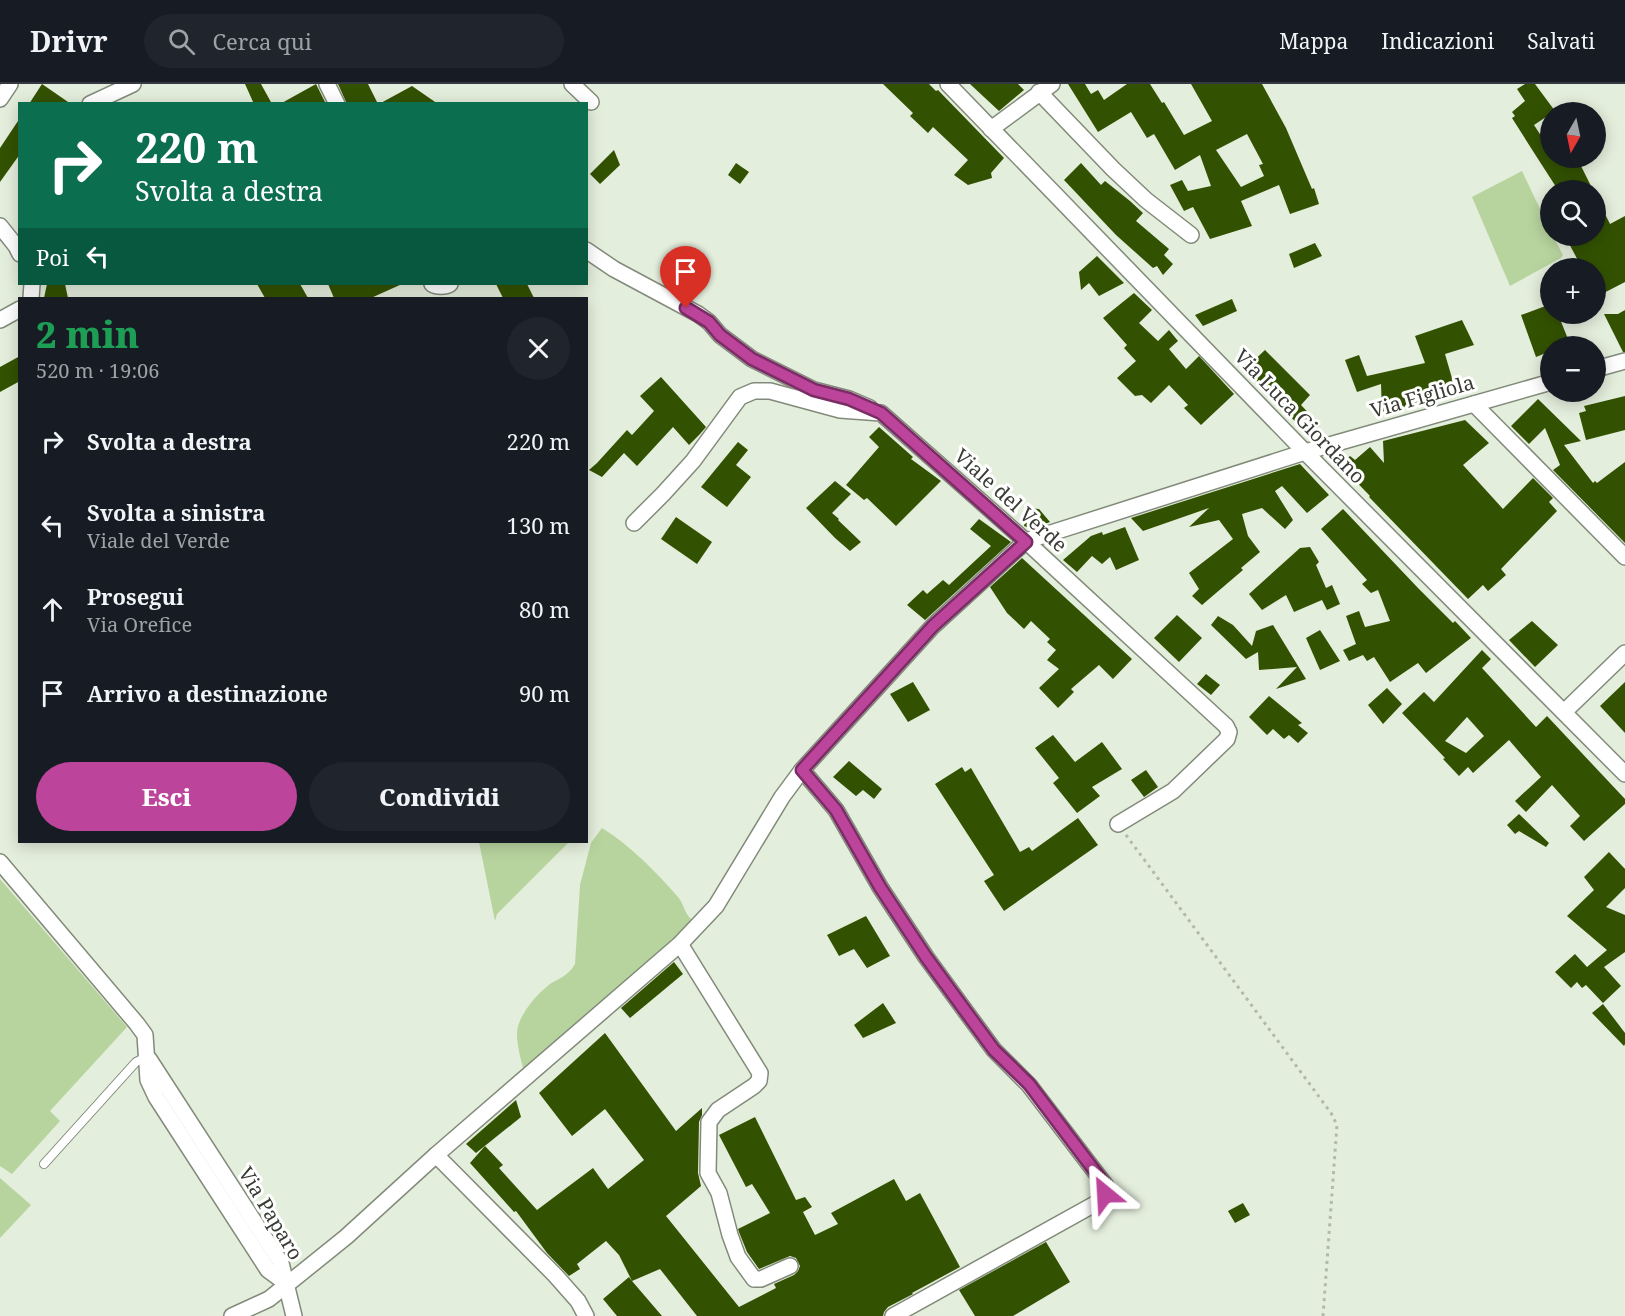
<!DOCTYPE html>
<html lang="it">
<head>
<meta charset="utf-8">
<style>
  :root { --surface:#171b24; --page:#20242c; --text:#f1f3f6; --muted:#9ea1a6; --line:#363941; --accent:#bc449a }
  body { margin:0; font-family:"Noto Serif",serif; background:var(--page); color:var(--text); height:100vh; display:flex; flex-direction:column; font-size:22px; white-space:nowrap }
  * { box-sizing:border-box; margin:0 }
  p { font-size:20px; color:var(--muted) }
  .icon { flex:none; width:33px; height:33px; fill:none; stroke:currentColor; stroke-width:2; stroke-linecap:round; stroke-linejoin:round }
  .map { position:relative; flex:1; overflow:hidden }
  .drawer { position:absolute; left:18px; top:213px; width:570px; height:546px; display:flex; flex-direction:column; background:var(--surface); border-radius:0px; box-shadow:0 3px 15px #0003 }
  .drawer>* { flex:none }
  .guide { position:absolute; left:18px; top:18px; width:570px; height:183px; border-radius:0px; box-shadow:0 3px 15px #0003; background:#0b6e4f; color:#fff; overflow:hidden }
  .needle { width:39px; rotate:189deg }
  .tools { position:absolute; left:1540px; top:18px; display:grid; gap:12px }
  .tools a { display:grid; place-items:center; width:66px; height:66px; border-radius:50%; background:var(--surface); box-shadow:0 3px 15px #0003; font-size:30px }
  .pin { position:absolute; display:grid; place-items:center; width:51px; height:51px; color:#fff; margin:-62px -26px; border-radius:50% 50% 50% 0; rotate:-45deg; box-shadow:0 0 6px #0007 }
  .pin .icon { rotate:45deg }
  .me { position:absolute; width:66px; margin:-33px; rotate:333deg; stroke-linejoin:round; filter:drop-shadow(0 0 4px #0008) }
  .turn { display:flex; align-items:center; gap:21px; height:126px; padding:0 18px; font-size:27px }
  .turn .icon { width:78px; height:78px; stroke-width:2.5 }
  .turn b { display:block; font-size:42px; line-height:51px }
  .then { display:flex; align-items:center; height:57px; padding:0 18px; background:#0003; gap:12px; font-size:22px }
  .round { display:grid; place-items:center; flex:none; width:63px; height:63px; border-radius:32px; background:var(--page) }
  .headline { display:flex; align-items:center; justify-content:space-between; height:102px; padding:0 18px }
  h1 { font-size:36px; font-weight:800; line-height:45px; color:#1e9e55 }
  .button { display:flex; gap:12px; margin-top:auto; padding:12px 18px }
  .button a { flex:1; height:69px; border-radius:36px; background:var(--accent); color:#fff; font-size:24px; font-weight:800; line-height:69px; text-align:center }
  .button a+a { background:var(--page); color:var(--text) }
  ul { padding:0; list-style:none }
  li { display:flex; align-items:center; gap:18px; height:84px; padding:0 18px }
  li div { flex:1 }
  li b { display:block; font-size:22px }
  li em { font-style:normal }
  header { display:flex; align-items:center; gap:36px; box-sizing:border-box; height:84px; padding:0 30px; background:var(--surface); border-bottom:2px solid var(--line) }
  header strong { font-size:28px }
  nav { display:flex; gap:33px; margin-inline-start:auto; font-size:21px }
  .search { width:420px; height:54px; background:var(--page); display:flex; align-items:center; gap:15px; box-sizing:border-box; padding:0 21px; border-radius:33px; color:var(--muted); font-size:22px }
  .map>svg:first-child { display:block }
  .green { fill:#b8d49e }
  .building { fill:#335201; fill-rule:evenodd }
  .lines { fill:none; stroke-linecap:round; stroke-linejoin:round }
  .lane-casing { stroke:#828b7a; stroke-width:10 }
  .street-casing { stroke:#828b7a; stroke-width:18 }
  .path { stroke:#b1b9aa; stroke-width:3; stroke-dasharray:3 4.5; stroke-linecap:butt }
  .lane { stroke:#fff; stroke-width:8 }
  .street { stroke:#fff; stroke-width:15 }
  .route-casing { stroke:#7a2c64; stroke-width:15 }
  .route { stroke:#bc449a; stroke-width:10 }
  .labels { text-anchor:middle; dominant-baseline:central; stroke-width:6; stroke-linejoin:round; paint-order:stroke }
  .street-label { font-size:20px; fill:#3a3d36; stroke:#fff }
</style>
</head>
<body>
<header>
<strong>Drivr</strong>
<div class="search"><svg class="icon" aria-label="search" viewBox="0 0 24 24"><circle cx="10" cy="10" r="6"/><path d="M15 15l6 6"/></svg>Cerca qui</div>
<nav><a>Mappa</a><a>Indicazioni</a><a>Salvati</a></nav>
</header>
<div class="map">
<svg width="1625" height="1232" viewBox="0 0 1625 1232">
  <rect width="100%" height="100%" fill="#e4eedc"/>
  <g class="green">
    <path d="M 1522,87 L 1551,148 L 1551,152 L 1553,152 L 1563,171 L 1561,174 L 1510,202 L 1472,113 Z"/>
    <path d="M 602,744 C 631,762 655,787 678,813 C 684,820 684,829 692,836 L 643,883 L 524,987 C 521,976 517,962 517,950 C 517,932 537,910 550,900 C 560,894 569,891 575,880 L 580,801 L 591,759 Z"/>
    <path d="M 479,758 L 569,758 L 497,830 L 495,837 Z"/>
    <path d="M 0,795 L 127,943 L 50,1027 L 60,1037 L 12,1090 L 0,1082 Z"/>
    <path d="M 0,1094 L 31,1121 L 0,1154 Z"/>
  </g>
  <g class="building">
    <path d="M 42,0 L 71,20 L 29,20 Z"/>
    <path d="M 245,0 L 261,0 L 272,20 L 254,20 Z"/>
    <path d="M 316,0 L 326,20 L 280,20 Z"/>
    <path d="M 338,0 L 368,0 L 378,20 L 347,20 Z"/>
    <path d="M 883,0 L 929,0 L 936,7 L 938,6 L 1004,74 L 991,89 L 992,94 L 968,101 L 954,91 L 968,76 L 933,43 L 928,49 L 910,32 L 913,29 Z"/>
    <path d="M 970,0 L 1018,0 L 1024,6 L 999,27 Z"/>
    <path d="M 1068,0 L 1085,0 L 1091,10 L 1098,6 L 1104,16 L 1127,0 L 1150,0 L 1162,19 L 1164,18 L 1184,51 L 1212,37 L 1191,0 L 1262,0 L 1286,44 L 1312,105 L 1314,104 L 1319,120 L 1290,130 L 1279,101 L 1241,117 L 1252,142 L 1210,155 L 1193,123 L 1184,127 L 1170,101 L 1182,96 L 1188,107 L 1211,102 L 1200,71 L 1175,86 L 1154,50 L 1147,54 L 1131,28 L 1098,48 ZM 1247,50 L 1263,80 L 1259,81 L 1264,92 L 1241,103 L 1216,66 Z"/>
    <path d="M 1525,0 L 1535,0 L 1555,27 L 1534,41 L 1551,67 L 1551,74 L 1577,74 L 1593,106 L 1558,106 L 1531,64 L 1512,34 L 1515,32 L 1512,28 L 1525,17 L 1517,5 Z"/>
    <path d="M 412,2 L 438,20 L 379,20 Z"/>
    <path d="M 20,34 L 20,70 L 0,98 L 0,64 Z"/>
    <path d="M 614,66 L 620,81 L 600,100 L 590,90 Z"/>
    <path d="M 736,79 L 749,88 L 740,100 L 728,91 Z"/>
    <path d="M 1081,79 L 1101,101 L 1105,97 L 1130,117 L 1143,129 L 1136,137 L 1169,165 L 1164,171 L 1173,180 L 1163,191 L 1157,182 L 1153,184 L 1116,151 L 1064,96 Z"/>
    <path d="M 1596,112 L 1610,140 L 1625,132 L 1625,198 L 1596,213 L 1596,184 L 1582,184 L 1565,152 L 1596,152 Z"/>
    <path d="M 1315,159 L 1322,172 L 1294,184 L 1289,170 Z"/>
    <path d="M 1097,172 L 1124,199 L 1099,212 L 1089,199 L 1081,206 L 1079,188 Z"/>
    <path d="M 47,200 L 65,200 L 68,214 L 44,214 Z"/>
    <path d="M 257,200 L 300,200 L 308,214 L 265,214 Z"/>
    <path d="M 328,200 L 402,200 L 371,214 L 334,214 Z"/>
    <path d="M 496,200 L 527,200 L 534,214 L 503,214 Z"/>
    <path d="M 1134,209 L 1152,226 L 1139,239 L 1158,257 L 1169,246 L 1178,257 L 1169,265 L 1186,285 L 1199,272 L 1234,310 L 1201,341 L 1184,324 L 1188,321 L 1169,301 L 1151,319 L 1142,311 L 1135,312 L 1117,294 L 1136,277 L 1124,264 L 1127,261 L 1103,234 Z"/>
    <path d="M 1232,215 L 1237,227 L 1203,242 L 1195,231 Z"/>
    <path d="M 1551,220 L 1551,230 L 1558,230 L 1570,260 L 1563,262 L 1551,262 L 1551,267 L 1536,273 L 1521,231 Z"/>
    <path d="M 1625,226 L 1625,268 L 1623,268 L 1604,230 L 1618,230 Z"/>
    <path d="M 1462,236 L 1474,261 L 1445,270 L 1456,308 L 1382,329 L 1381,300 L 1357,308 L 1345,276 L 1359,271 L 1367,292 L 1425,279 L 1415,252 Z"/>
    <path d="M 1265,266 L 1310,311 L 1301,321 L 1320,341 L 1309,352 L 1245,285 Z"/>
    <path d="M 20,272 L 20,297 L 0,308 L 0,283 Z"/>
    <path d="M 661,293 L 706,343 L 700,350 L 689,361 L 673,343 L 637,382 L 624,369 L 602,393 L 589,386 L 597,379 L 627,346 L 632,351 L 654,327 L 640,312 Z"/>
    <path d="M 1625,312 L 1625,346 L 1586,356 L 1579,329 L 1586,327 L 1584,322 Z"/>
    <path d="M 1538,315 L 1581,357 L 1564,361 L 1593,399 L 1595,397 L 1597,399 L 1625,378 L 1625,459 L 1553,386 L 1560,381 L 1545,344 L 1529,360 L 1511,342 Z"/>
    <path d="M 1465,336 L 1489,359 L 1463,381 L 1503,425 L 1533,394 L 1553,414 L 1549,418 L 1557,427 L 1501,485 L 1506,491 L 1488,507 L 1483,501 L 1468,515 L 1369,413 L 1370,412 L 1340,381 L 1350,372 L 1355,376 L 1370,363 L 1384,379 L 1383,357 Z"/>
    <path d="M 879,343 L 913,373 L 911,375 L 941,397 L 896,442 L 867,414 L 864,416 L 846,401 L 879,363 L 869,353 Z"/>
    <path d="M 738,358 L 748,366 L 736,381 L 751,393 L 727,423 L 701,403 Z"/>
    <path d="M 1300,380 L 1329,411 L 1307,429 L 1282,402 L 1275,407 L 1293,436 L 1285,445 L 1262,424 L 1242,430 L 1248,452 L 1260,468 L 1241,484 L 1243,486 L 1202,521 L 1192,512 L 1199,505 L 1189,489 L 1233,455 L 1219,436 L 1189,443 L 1209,424 L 1143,447 L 1131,434 Z"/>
    <path d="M 835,397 L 851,410 L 832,429 L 839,435 L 838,436 L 861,458 L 850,467 L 835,454 L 806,424 Z"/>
    <path d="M 1028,424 L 1039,425 L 1050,438 L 1033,445 L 1024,442 Z"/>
    <path d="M 1343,425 L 1418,504 L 1453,539 L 1455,537 L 1471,554 L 1426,589 L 1418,579 L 1390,598 L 1374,573 L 1367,577 L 1363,571 L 1349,577 L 1343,566 L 1356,560 L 1346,532 L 1359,527 L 1365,543 L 1390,537 L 1378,506 L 1371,509 L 1362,500 L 1367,496 L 1321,445 Z"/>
    <path d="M 676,433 L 712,458 L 697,480 L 661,455 Z"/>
    <path d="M 979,435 L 1011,458 L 925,536 L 907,521 L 923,506 L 927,510 L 943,496 L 949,501 L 991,462 L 970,445 Z"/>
    <path d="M 1125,443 L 1139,476 L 1116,486 L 1110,473 L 1102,480 L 1092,472 L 1077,488 L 1063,476 L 1091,452 L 1102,448 L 1103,451 Z"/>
    <path d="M 1310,463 L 1319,478 L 1316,481 L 1326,504 L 1332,501 L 1340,520 L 1327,526 L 1322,516 L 1294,528 L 1286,511 L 1262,526 L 1249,510 L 1300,464 Z"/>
    <path d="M 1022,474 L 1132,575 L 1113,595 L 1099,581 L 1071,605 L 1074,608 L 1058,624 L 1039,604 L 1059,585 L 1047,576 L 1056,566 L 1047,558 L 1050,555 L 1031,537 L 1024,545 L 1007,529 L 990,503 Z"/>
    <path d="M 1177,531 L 1202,554 L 1179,578 L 1154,554 Z"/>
    <path d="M 1218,532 L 1233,541 L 1252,562 L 1256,547 L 1273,541 L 1306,595 L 1276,605 L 1297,583 L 1259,586 L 1258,568 L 1246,575 L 1211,541 Z"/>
    <path d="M 1532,537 L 1558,561 L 1535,583 L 1509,556 Z"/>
    <path d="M 1320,546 L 1340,577 L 1320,586 L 1306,554 Z"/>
    <path d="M 1482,566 L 1491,575 L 1482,584 L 1536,643 L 1547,632 L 1625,715 L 1625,720 L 1584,757 L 1570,742 L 1580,732 L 1552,701 L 1526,728 L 1515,717 L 1541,693 L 1509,656 L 1473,689 L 1468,683 L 1459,692 L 1443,675 L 1445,674 L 1402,629 L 1424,608 L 1434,618 ZM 1467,633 L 1484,652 L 1466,669 L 1445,657 Z"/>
    <path d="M 1206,590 L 1220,601 L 1211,611 L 1197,600 Z"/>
    <path d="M 913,598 L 930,626 L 908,638 L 890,610 Z"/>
    <path d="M 1625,598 L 1625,649 L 1600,622 Z"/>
    <path d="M 1387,604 L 1402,620 L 1383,640 L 1368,621 Z"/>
    <path d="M 1269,612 L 1302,639 L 1298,641 L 1308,649 L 1298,659 L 1289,651 L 1284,655 L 1273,645 L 1267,651 L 1249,633 Z"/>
    <path d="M 1053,651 L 1075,678 L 1102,658 L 1122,685 L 1092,703 L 1100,712 L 1077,729 L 1053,699 L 1059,694 L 1035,664 Z"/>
    <path d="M 849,677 L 882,705 L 874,715 L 863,706 L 856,712 L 833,693 Z"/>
    <path d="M 962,683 L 965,688 L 971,684 L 1020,768 L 1029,763 L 1032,767 L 1078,734 L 1098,761 L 1004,827 L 984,797 L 994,791 L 935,700 Z"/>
    <path d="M 1146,686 L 1158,703 L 1144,713 L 1131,696 Z"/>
    <path d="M 1519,730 L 1549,759 L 1546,763 L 1519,747 L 1515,750 L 1507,741 Z"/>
    <path d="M 1609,768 L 1625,785 L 1625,804 L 1606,823 L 1625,831 L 1625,868 L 1604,883 L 1621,902 L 1603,919 L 1586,901 L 1582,904 L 1577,898 L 1571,904 L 1555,888 L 1575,870 L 1587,883 L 1607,866 L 1567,832 L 1594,806 L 1584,793 Z"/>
    <path d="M 866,832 L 890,872 L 867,884 L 854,865 L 839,872 L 827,851 Z"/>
    <path d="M 674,878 L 683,890 L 630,934 L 621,924 Z"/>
    <path d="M 883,919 L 896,939 L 863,954 L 854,941 Z"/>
    <path d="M 1603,920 L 1625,949 L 1625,960 L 1624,962 L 1592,929 Z"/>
    <path d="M 605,949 L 676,1047 L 702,1024 L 702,1031 L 699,1038 L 698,1089 L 701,1102 L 666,1132 L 739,1223 L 776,1204 L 774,1200 L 794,1191 L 798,1187 L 800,1182 L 796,1174 L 790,1172 L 759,1185 L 747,1168 L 739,1148 L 738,1145 L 770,1129 L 752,1100 L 746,1103 L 719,1051 L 755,1033 L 796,1116 L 805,1113 L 812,1123 L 803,1128 L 815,1151 L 838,1140 L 831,1129 L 894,1095 L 906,1117 L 920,1109 L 960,1183 L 912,1209 L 913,1210 L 888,1223 L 884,1228 L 883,1232 L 697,1232 L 660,1185 L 632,1197 L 662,1232 L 617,1232 L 603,1215 L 629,1193 L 632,1197 L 619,1171 L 606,1157 L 577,1180 L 580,1185 L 569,1192 L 547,1169 L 516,1127 L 514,1128 L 470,1079 L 485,1062 L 503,1081 L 499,1084 L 537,1126 L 593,1084 L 608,1105 L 644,1076 L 605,1025 L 572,1052 L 539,1009 Z"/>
    <path d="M 516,1016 L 521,1033 L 476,1069 L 466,1060 Z"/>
    <path d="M 1243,1119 L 1250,1131 L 1235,1139 L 1228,1127 Z"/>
    <path d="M 1046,1158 L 1070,1198 L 1013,1232 L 975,1232 L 959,1206 Z"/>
  </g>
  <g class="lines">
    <defs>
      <path id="lane" d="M 44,1080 L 136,978 L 146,973"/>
      <g id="street">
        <path d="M 327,0 L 337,20"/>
        <path d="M 572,0 L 591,18"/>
        <path d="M 948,0 L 1305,368 L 1625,690"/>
        <path d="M 1039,8 L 1113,85 L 1146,116 L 1191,151"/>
        <path d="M 0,15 L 10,0"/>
        <path d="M 90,20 L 133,0"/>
        <path d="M 991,45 L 1052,0"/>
        <path d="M 0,142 L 16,162 L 20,170"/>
        <path d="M 586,166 L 614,185 L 698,230 L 709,238 L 720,251 L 752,275 L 814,306 L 849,315 L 870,324"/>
        <path d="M 432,200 C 437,203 445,203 450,200"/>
        <path d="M 31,214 L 32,200"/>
        <path d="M 0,236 L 20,225"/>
        <path d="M 1596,285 L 1625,277"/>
        <path d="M 1474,320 L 1625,473"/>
        <path d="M 634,439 L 663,410 L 693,377 L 740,313 L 754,307 L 770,307 L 840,326 L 881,329 L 1029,460 L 1226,642 L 1229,648 L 1227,655 L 1173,707 L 1118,740"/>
        <path d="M 1564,628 L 1625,569"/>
        <path d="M 802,686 L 836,726 L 880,803 L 926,873 L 969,932 L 994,966 L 1029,1001 L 1106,1102 L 1105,1110 L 1102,1116 L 893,1232"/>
        <path d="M 0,778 L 137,940 L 145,951 L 148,996 L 156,1013 L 268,1186 L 287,1200"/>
        <path d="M 680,860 L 760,989 L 759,997 L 754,1002 L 718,1026 L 709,1038 L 708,1089 L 719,1109 L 730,1151 L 738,1173 L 754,1195 L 761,1195 L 790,1182"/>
        <path d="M 149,975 L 281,1179 L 294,1232"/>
        <path d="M 436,1071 L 555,1191 L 578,1217 L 586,1232"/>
        <path d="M 232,1232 L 269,1215 L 346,1153 L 436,1071 L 680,860 L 716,822 L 782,713 L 802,686 L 933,542 L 1026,457 L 1305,368 L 1551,298"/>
      </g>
    </defs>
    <use href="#lane" class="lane-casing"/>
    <use href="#street" class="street-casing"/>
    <path class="path" d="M 1126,751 L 1331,1029 L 1337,1041 L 1323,1232"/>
    <use href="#lane" class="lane"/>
    <use href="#street" class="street"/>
  </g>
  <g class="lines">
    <defs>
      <path id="route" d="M 686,224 L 709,238 L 720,251 L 752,275 L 814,306 L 849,315 L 881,329 L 1026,458 L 933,542 L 802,686 L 836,726 L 880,803 L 926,873 L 969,932 L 994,966 L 1029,1000 L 1106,1102 L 1105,1110"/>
    </defs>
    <use href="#route" class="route-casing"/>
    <use href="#route" class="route"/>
  </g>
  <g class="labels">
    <g class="street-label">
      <text transform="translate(1422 312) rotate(-16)">Via Figliola</text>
      <text transform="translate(1300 332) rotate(46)">Via Luca Giordano</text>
      <text transform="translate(1011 416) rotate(42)">Viale del Verde</text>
      <text transform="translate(271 1129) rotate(59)">Via Paparo</text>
    </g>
  </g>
</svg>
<div class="tools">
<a><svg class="needle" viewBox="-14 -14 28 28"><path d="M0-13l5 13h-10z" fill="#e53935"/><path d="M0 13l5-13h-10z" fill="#9ea1a6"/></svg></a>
<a><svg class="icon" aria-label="search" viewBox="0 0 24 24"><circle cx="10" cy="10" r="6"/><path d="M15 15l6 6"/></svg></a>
<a>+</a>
<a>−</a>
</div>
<div class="pin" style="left:686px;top:224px;background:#d93025"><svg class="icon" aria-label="arrive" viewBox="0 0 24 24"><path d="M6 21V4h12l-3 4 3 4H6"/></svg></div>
<svg class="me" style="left:1105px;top:1110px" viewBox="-20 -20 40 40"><path d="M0-17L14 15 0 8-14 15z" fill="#bc449a" stroke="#fff" stroke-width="4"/></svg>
<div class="guide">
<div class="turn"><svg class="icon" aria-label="right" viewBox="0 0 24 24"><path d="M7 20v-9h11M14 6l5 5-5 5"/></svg><div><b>220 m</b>Svolta a destra</div></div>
<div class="then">Poi<svg class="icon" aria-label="left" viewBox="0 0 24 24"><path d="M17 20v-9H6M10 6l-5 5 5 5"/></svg></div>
</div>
<section class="drawer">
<div class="headline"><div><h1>2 min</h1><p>520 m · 19:06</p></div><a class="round"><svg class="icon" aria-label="close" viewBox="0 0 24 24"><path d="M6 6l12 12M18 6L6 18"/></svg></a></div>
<ul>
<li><svg class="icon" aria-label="right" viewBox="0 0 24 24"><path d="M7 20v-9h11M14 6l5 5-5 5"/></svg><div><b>Svolta a destra</b></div><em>220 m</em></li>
<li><svg class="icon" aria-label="left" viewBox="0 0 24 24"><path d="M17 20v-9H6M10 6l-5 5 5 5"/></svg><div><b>Svolta a sinistra</b><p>Viale del Verde</p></div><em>130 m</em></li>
<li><svg class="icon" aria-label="ahead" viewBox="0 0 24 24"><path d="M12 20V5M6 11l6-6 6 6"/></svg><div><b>Prosegui</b><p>Via Orefice</p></div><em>80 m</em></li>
<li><svg class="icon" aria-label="arrive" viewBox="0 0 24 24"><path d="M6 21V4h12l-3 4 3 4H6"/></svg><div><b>Arrivo a destinazione</b></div><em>90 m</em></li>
</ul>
<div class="button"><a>Esci</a><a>Condividi</a></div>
</section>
</div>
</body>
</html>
